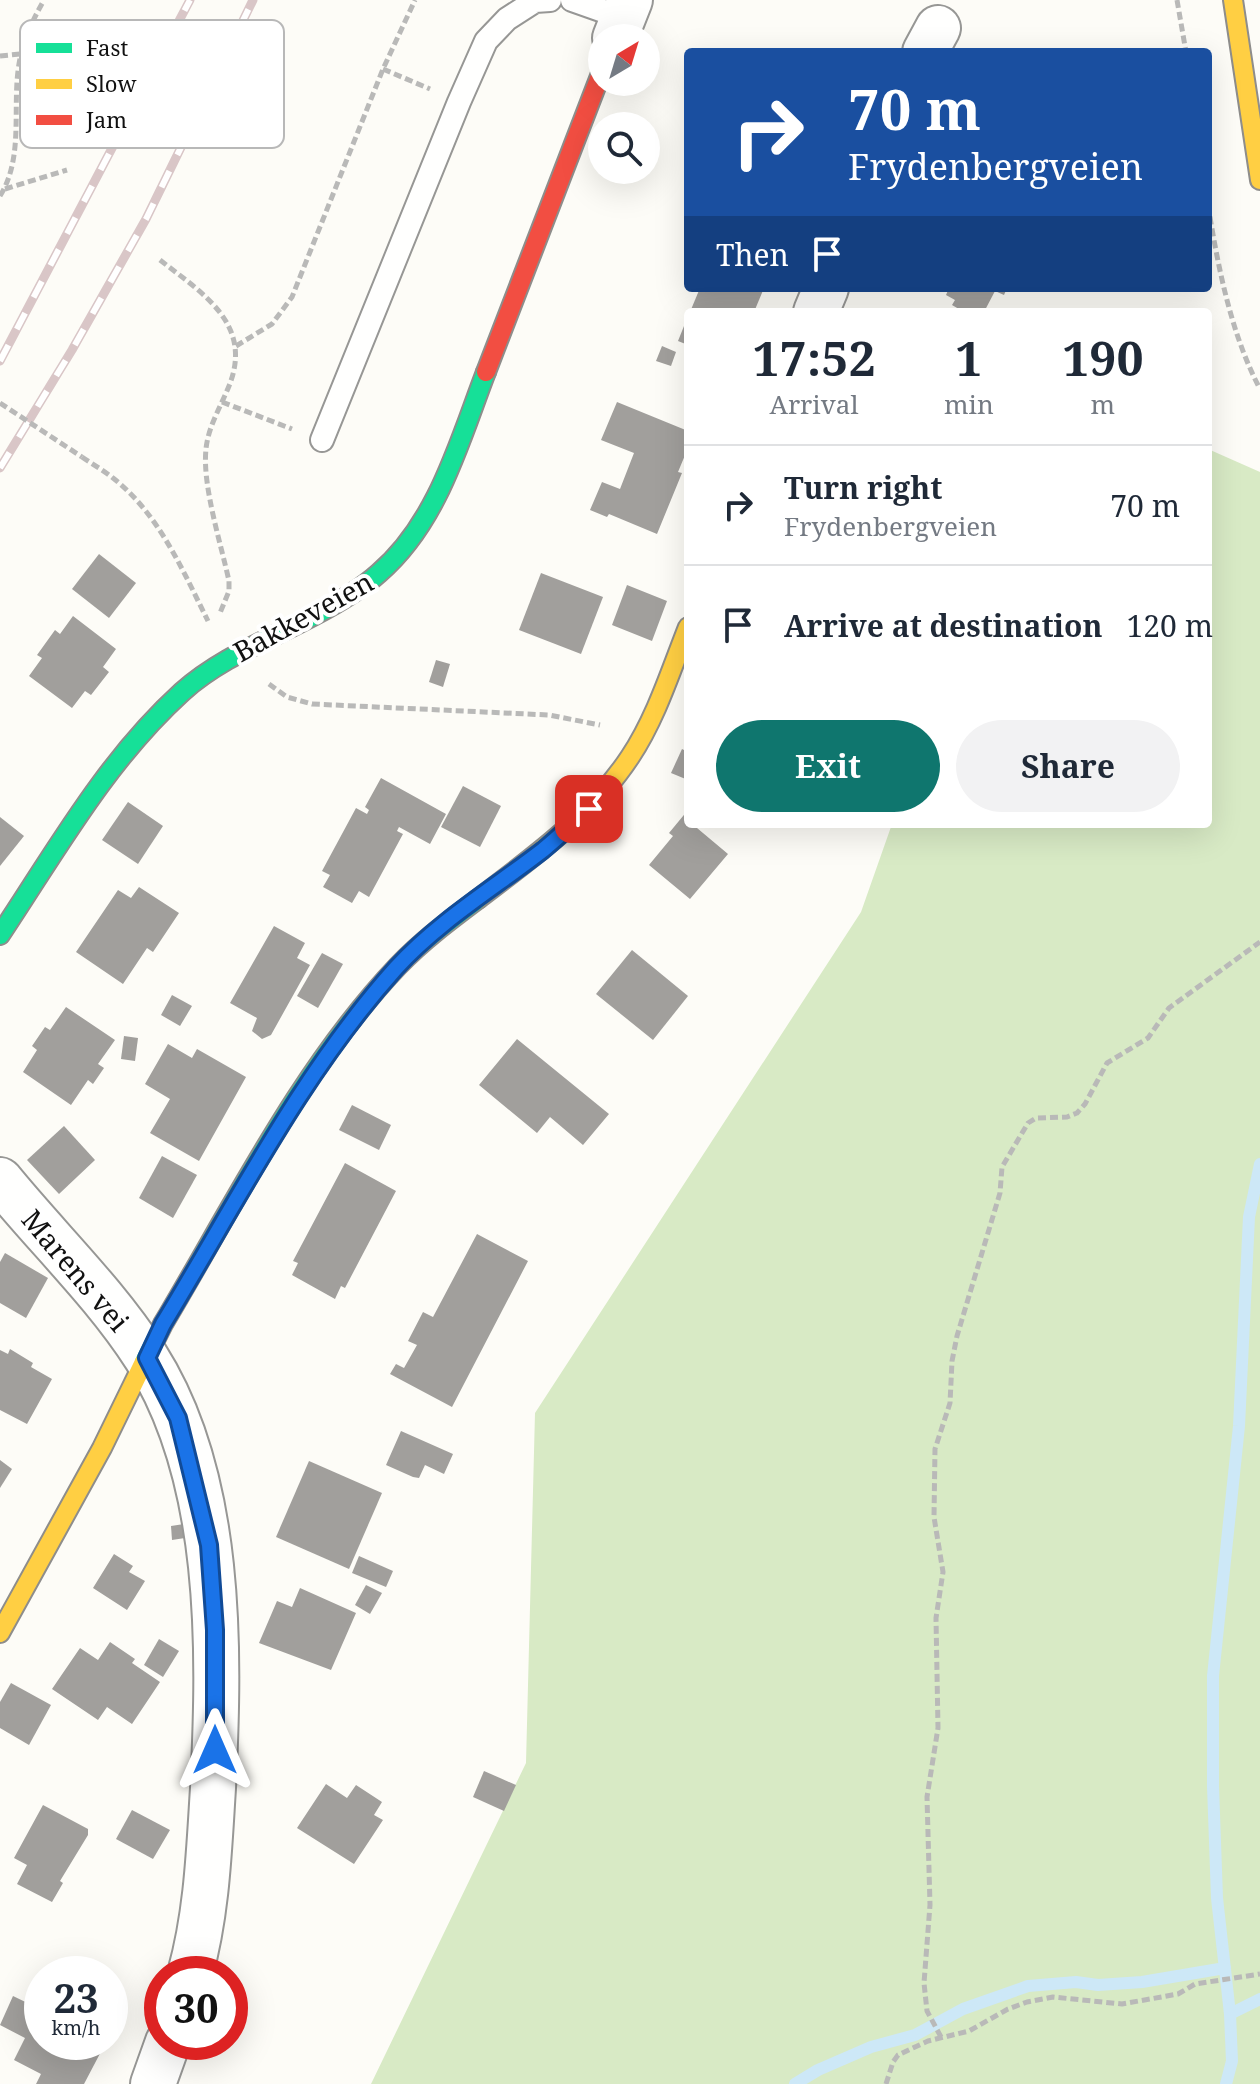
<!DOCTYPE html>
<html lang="en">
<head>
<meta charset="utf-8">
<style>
  :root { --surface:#fff; --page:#f2f2f3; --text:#1f2937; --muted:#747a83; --line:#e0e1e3; --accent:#0f766e }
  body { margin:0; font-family:"Noto Serif",serif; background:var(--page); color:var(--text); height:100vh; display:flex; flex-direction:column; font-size:30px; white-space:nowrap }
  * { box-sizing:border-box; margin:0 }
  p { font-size:26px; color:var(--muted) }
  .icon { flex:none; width:44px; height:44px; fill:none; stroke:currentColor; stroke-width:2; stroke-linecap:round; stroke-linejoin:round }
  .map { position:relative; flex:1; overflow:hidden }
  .side { position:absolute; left:684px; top:308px; width:528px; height:520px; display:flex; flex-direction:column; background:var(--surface); border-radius:8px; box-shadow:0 8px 32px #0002 }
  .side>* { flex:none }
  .top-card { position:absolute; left:684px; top:48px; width:528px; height:244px; border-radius:8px; box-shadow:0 8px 32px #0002; background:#1a4fa0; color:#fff; overflow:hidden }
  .needle { width:52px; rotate:38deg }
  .buttons { position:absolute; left:588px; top:24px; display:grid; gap:16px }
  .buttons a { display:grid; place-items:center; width:72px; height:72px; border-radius:50%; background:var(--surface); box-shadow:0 8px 32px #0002; font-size:40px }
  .speed { position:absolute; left:24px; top:1956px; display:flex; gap:16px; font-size:40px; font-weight:700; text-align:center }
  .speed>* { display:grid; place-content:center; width:104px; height:104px; border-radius:50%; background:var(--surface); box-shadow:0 8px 32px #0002; line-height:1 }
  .speed small { font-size:20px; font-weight:400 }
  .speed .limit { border:12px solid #d22; background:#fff; color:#111 }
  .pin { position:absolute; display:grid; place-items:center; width:68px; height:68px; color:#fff; margin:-34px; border-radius:16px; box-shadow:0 4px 12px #0006 }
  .me { position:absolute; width:88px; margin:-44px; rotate:0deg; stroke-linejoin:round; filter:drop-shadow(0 0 6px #0008) }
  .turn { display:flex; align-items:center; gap:28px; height:168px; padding:0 32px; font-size:36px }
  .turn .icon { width:104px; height:104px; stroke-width:2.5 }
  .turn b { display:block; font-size:56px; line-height:68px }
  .then { display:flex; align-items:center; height:76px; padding:0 32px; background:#0003; gap:16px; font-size:30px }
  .eta { display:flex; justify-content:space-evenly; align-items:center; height:136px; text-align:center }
  .eta b { font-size:48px; font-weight:700; line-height:56px }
  .primary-button { display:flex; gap:16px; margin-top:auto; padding:16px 32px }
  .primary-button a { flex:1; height:92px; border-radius:48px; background:var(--accent); color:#fff; font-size:32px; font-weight:700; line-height:92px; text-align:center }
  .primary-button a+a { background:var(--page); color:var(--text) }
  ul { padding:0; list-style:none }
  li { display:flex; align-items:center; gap:24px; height:120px; padding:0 32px; border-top:2px solid var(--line) }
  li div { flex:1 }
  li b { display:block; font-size:30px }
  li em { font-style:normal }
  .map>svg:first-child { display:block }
  .forest { fill:#d8eac5 }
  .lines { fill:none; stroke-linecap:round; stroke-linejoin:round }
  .stream { stroke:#cde8f7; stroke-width:12 }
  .building { fill:#a19f9c }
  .lane-casing { stroke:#979795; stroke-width:26 }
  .street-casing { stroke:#979795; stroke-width:48 }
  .fast-casing { stroke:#8e8d8b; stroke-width:22 }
  .slow-casing { stroke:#8e8d8b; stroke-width:22 }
  .jam-casing { stroke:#8e8d8b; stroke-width:22 }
  .path { stroke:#b9b9b8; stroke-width:5; stroke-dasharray:8 4; stroke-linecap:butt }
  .lane { stroke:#fffffe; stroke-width:22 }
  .street { stroke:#fffffe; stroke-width:44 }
  .fast { stroke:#16e098; stroke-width:18 }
  .slow { stroke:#ffcf43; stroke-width:18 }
  .jam { stroke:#f24e42; stroke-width:18 }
  .rail-casing { stroke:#d9c6c7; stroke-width:9 }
  .rail { stroke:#fff; stroke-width:6; stroke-dasharray:18; stroke-linecap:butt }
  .path-bridge { stroke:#b9b9b8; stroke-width:5; stroke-dasharray:8 4; stroke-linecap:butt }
  .route-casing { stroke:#114b97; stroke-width:20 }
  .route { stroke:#1a73e8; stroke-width:14 }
  .labels { text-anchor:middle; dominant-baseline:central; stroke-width:8; stroke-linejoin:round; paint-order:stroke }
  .street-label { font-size:28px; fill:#111; stroke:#fff }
  .key { fill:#fff; stroke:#b8b8b8; stroke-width:2 }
  .key-label { font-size:22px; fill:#111 }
</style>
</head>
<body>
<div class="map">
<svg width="1260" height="2084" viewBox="0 0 1260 2084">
  <rect width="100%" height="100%" fill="#fdfcf7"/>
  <path class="forest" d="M 1208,449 L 1260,472 L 1260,2084 L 371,2084 L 526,1763 L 535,1413 L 861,912 L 892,824 L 1208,824 Z"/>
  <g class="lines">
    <g class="stream">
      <path d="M 1230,2014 L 1260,1999"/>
      <path d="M 795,2084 L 818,2070 L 871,2047 L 915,2035 L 963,2009 L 1028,1986 L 1076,1982 L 1098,1985 L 1142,1982 L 1225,1968"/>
      <path d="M 1226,2084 L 1232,2061 L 1230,2014 L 1217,1898 L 1213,1786 L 1213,1676 L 1239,1426 L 1249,1217 L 1260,1164"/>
    </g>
  </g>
  <g class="building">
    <path d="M 700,288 L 764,288 L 754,312 L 690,312 Z"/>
    <path d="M 949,288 L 1007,288 L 1004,295 L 995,291 L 984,312 L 964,312 L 952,305 L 955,300 L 946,295 Z"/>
    <path d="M 688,316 L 688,345 L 678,341 Z"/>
    <path d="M 662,346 L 676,352 L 671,366 L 656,361 Z"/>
    <path d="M 617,402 L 688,431 L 688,448 L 678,472 L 682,473 L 657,534 L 609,514 L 607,517 L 590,510 L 602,482 L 620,489 L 634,453 L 601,440 Z"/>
    <path d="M 99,554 L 136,583 L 109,618 L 72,589 Z"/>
    <path d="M 541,573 L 603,597 L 581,654 L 519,630 Z"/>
    <path d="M 627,585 L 667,601 L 652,641 L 612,625 Z"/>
    <path d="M 73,616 L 116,649 L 103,667 L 109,672 L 91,695 L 85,691 L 72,708 L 29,676 L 42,658 L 37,655 L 55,630 L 60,634 Z"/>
    <path d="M 436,660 L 450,664 L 443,687 L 429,682 Z"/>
    <path d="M 682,749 L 688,752 L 688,780 L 671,773 Z"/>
    <path d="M 381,778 L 446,814 L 430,844 L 399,827 L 397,831 L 403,834 L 369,897 L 359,891 L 352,903 L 323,887 L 330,875 L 322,871 L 356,808 L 367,814 L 369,810 L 365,807 Z"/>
    <path d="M 463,786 L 501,806 L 480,847 L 441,827 Z"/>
    <path d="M 128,802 L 163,826 L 138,864 L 102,840 Z"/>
    <path d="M 688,810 L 688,824 L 701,824 L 697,828 L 728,854 L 690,899 L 649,865 L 673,836 L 669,833 Z"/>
    <path d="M 0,817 L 24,836 L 0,866 Z"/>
    <path d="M 139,887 L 179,913 L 153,952 L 147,948 L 123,984 L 76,952 L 118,890 L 131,898 Z"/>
    <path d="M 274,926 L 305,943 L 297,958 L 310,965 L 271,1035 L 262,1039 L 252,1031 L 257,1018 L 230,1003 Z"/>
    <path d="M 632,950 L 688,996 L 653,1040 L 596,994 Z"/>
    <path d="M 322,953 L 343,964 L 318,1008 L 297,996 Z"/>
    <path d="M 172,995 L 192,1006 L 180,1026 L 161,1015 Z"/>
    <path d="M 66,1007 L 115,1040 L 98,1064 L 104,1068 L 93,1084 L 88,1080 L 71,1105 L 23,1072 L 37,1050 L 32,1046 L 45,1027 L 50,1030 Z"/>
    <path d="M 124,1036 L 138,1038 L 135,1061 L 121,1059 Z"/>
    <path d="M 517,1039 L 609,1114 L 583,1145 L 550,1117 L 537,1133 L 479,1085 Z"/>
    <path d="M 168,1044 L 192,1058 L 197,1049 L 246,1077 L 199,1161 L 150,1133 L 170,1099 L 145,1084 Z"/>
    <path d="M 352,1105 L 391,1125 L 379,1150 L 339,1130 Z"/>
    <path d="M 64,1126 L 95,1160 L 59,1194 L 27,1160 Z"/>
    <path d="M 162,1156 L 197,1175 L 173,1218 L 139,1198 Z"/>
    <path d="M 345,1163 L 396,1191 L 345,1288 L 341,1286 L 335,1299 L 292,1275 L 298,1263 L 293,1261 Z"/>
    <path d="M 477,1234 L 528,1261 L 452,1407 L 390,1374 L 396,1364 L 404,1368 L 417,1345 L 408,1341 L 423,1312 L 433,1317 Z"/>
    <path d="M 5,1253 L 48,1278 L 26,1318 L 0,1303 L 0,1262 Z"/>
    <path d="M 10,1349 L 33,1363 L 31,1367 L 52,1379 L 27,1424 L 0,1410 L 0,1350 L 8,1354 Z"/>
    <path d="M 401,1431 L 453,1454 L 444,1474 L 425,1465 L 419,1478 L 413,1477 L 386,1465 Z"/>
    <path d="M 0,1460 L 12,1469 L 0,1488 Z"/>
    <path d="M 309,1461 L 382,1493 L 349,1569 L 276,1537 Z"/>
    <path d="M 184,1524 L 185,1538 L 172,1540 L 171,1526 Z"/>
    <path d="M 114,1554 L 133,1566 L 129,1572 L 145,1581 L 127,1610 L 93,1588 Z"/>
    <path d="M 359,1556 L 393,1571 L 386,1587 L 352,1573 Z"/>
    <path d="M 366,1585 L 382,1593 L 370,1614 L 355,1605 Z"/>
    <path d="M 300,1588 L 356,1613 L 331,1670 L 259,1643 L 277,1601 L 292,1607 Z"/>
    <path d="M 159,1639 L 179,1651 L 163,1677 L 144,1665 Z"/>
    <path d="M 110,1642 L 135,1659 L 132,1663 L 160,1682 L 132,1724 L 107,1707 L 98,1720 L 52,1689 L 80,1648 L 98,1660 Z"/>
    <path d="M 11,1683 L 51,1705 L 29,1745 L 0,1728 L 0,1702 Z"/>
    <path d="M 484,1771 L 516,1785 L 504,1811 L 473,1797 Z"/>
    <path d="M 326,1784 L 347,1798 L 356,1785 L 382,1802 L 374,1815 L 383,1820 L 354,1864 L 297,1828 Z"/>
    <path d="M 43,1805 L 88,1829 L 88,1835 L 60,1881 L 63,1883 L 52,1902 L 17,1884 L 27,1865 L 14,1858 Z"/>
    <path d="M 132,1810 L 170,1830 L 153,1859 L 116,1839 Z"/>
    <path d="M 13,1996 L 42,2010 L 42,2042 L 105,2044 L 84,2084 L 36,2084 L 41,2074 L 14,2060 L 25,2038 L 0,2025 Z"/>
  </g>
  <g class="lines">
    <defs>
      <g id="lane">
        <path d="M 572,0 L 623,18"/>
        <path d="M 322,440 L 459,102 L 486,41 L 507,19 L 535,1 L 550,0"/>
      </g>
      <g id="street">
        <path d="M 615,38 L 630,0"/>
        <path d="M 925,52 L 938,28"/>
        <path d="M 816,312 L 826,288"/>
        <path d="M 0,1180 C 48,1239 105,1293 146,1357 C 223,1478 220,1650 213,1788 C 209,1851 207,1913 190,1974"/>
        <path d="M 153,2084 L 168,2042"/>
      </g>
      <g id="fast">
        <path d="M 0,935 C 56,851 106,761 182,692 C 220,658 268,640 313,616 C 336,604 359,591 379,573 C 438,522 459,442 486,372"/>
        <path d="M 144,1362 L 163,1324 C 234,1205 302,1067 398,966 C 422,941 450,920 478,899"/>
      </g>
      <g id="slow">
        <path d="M 1233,0 L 1260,180"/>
        <path d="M 478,899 C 533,857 591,816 630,757 C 656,718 671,670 688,627"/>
        <path d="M 0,1633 L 102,1448 L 144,1362"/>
      </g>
      <path id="jam" d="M 486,372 L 602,71"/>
    </defs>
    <use href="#lane" class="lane-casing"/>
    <use href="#street" class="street-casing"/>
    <use href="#fast" class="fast-casing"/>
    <use href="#slow" class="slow-casing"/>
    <use href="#jam" class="jam-casing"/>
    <g class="path">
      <path d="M 1177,0 L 1186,52"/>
      <path d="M 0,56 L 21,54"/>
      <path d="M 383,69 L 430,89"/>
      <path d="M 5,189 L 67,170"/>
      <path d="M 0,196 C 23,159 13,113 18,71 C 21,45 31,23 44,0"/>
      <path d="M 1208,205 C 1218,267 1231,334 1260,389"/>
      <path d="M 160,260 C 202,293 254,324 229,386 C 221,406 208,427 206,449 C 202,485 221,544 229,581 L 229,591 L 220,613"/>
      <path d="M 236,346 L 272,324 L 292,297 L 383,69 L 415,0"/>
      <path d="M 222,402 L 292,429"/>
      <path d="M 82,457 C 92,464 103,470 113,478 C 159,514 183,571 208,621"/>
      <path d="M 269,684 L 287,697 L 312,704 L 549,715 L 600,725"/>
      <path d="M 941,2037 L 927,2011 L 924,1983 L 930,1905 L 927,1797 L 938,1728 L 936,1618 L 943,1572 L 934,1517 L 935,1449 L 950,1403 L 952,1361 L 957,1336 L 1000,1193 L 1002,1167 L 1028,1123 L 1036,1118 L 1067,1117 L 1077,1113 L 1085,1104 L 1107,1063 L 1148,1038 L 1169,1008 L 1260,942"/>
      <path d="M 886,2084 L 893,2062 L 898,2055 L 928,2041 L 969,2031 L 1008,2009 L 1027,2002 L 1053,1997 L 1122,2004 L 1178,1994 L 1195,1984 L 1260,1974"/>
    </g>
    <use href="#lane" class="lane"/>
    <use href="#street" class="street"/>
    <use href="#fast" class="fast"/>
    <use href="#slow" class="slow"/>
    <use href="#jam" class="jam"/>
    <defs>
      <g id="rail">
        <path d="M 0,361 L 190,0"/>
        <path d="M 0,468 L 72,350 L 146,219 L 253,0"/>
      </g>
    </defs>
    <use href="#rail" class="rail-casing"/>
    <use href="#rail" class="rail"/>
    <path class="path-bridge" d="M 0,403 L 82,457"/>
  </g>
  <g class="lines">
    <defs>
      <path id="route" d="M 215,1750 L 215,1630 L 209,1545 L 178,1418 L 147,1358 L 163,1324 C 236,1204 301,1074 396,968 C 439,921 494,888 543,850 C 559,837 573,823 589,809"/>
    </defs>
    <use href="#route" class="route-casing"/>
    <use href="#route" class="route"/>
  </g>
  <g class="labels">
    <g class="street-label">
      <text transform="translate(303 616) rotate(-29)">Bakkeveien</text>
      <text transform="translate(76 1270) rotate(50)">Marens vei</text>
    </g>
  </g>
  <rect x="20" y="20" width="264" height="128" rx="12" class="key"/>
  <rect x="36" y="43" width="36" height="10" fill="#16e098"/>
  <rect x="36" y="79" width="36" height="10" fill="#ffcf43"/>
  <rect x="36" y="115" width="36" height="10" fill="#f24e42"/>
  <g class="key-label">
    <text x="86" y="56">Fast</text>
    <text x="86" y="92">Slow</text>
    <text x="86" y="128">Jam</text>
  </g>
</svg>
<div class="buttons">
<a><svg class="needle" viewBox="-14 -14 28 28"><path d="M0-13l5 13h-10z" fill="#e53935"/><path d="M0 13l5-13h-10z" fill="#747a83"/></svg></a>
<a><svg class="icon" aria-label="search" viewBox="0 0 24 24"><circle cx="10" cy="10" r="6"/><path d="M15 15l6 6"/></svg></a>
</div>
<div class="speed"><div>23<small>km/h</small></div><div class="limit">30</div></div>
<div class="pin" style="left:589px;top:809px;background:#d93025"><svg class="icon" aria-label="arrive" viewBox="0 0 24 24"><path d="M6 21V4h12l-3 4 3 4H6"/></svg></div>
<svg class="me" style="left:215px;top:1750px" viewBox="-20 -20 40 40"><path d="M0-17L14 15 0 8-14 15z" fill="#1a73e8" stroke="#fff" stroke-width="4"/></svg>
<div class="top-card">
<div class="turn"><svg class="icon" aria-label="right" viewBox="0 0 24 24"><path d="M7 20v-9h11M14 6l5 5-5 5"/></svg><div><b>70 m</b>Frydenbergveien</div></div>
<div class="then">Then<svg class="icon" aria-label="arrive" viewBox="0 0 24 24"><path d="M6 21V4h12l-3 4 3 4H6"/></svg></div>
</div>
<section class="side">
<div class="eta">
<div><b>17:52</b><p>Arrival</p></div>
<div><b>1</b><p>min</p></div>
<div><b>190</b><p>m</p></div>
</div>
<ul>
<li><svg class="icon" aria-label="right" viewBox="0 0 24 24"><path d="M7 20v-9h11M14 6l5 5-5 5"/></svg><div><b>Turn right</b><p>Frydenbergveien</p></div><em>70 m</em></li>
<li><svg class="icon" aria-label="arrive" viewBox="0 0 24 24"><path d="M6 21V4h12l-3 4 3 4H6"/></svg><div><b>Arrive at destination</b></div><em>120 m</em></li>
</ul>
<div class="primary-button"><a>Exit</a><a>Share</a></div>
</section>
</div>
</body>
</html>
